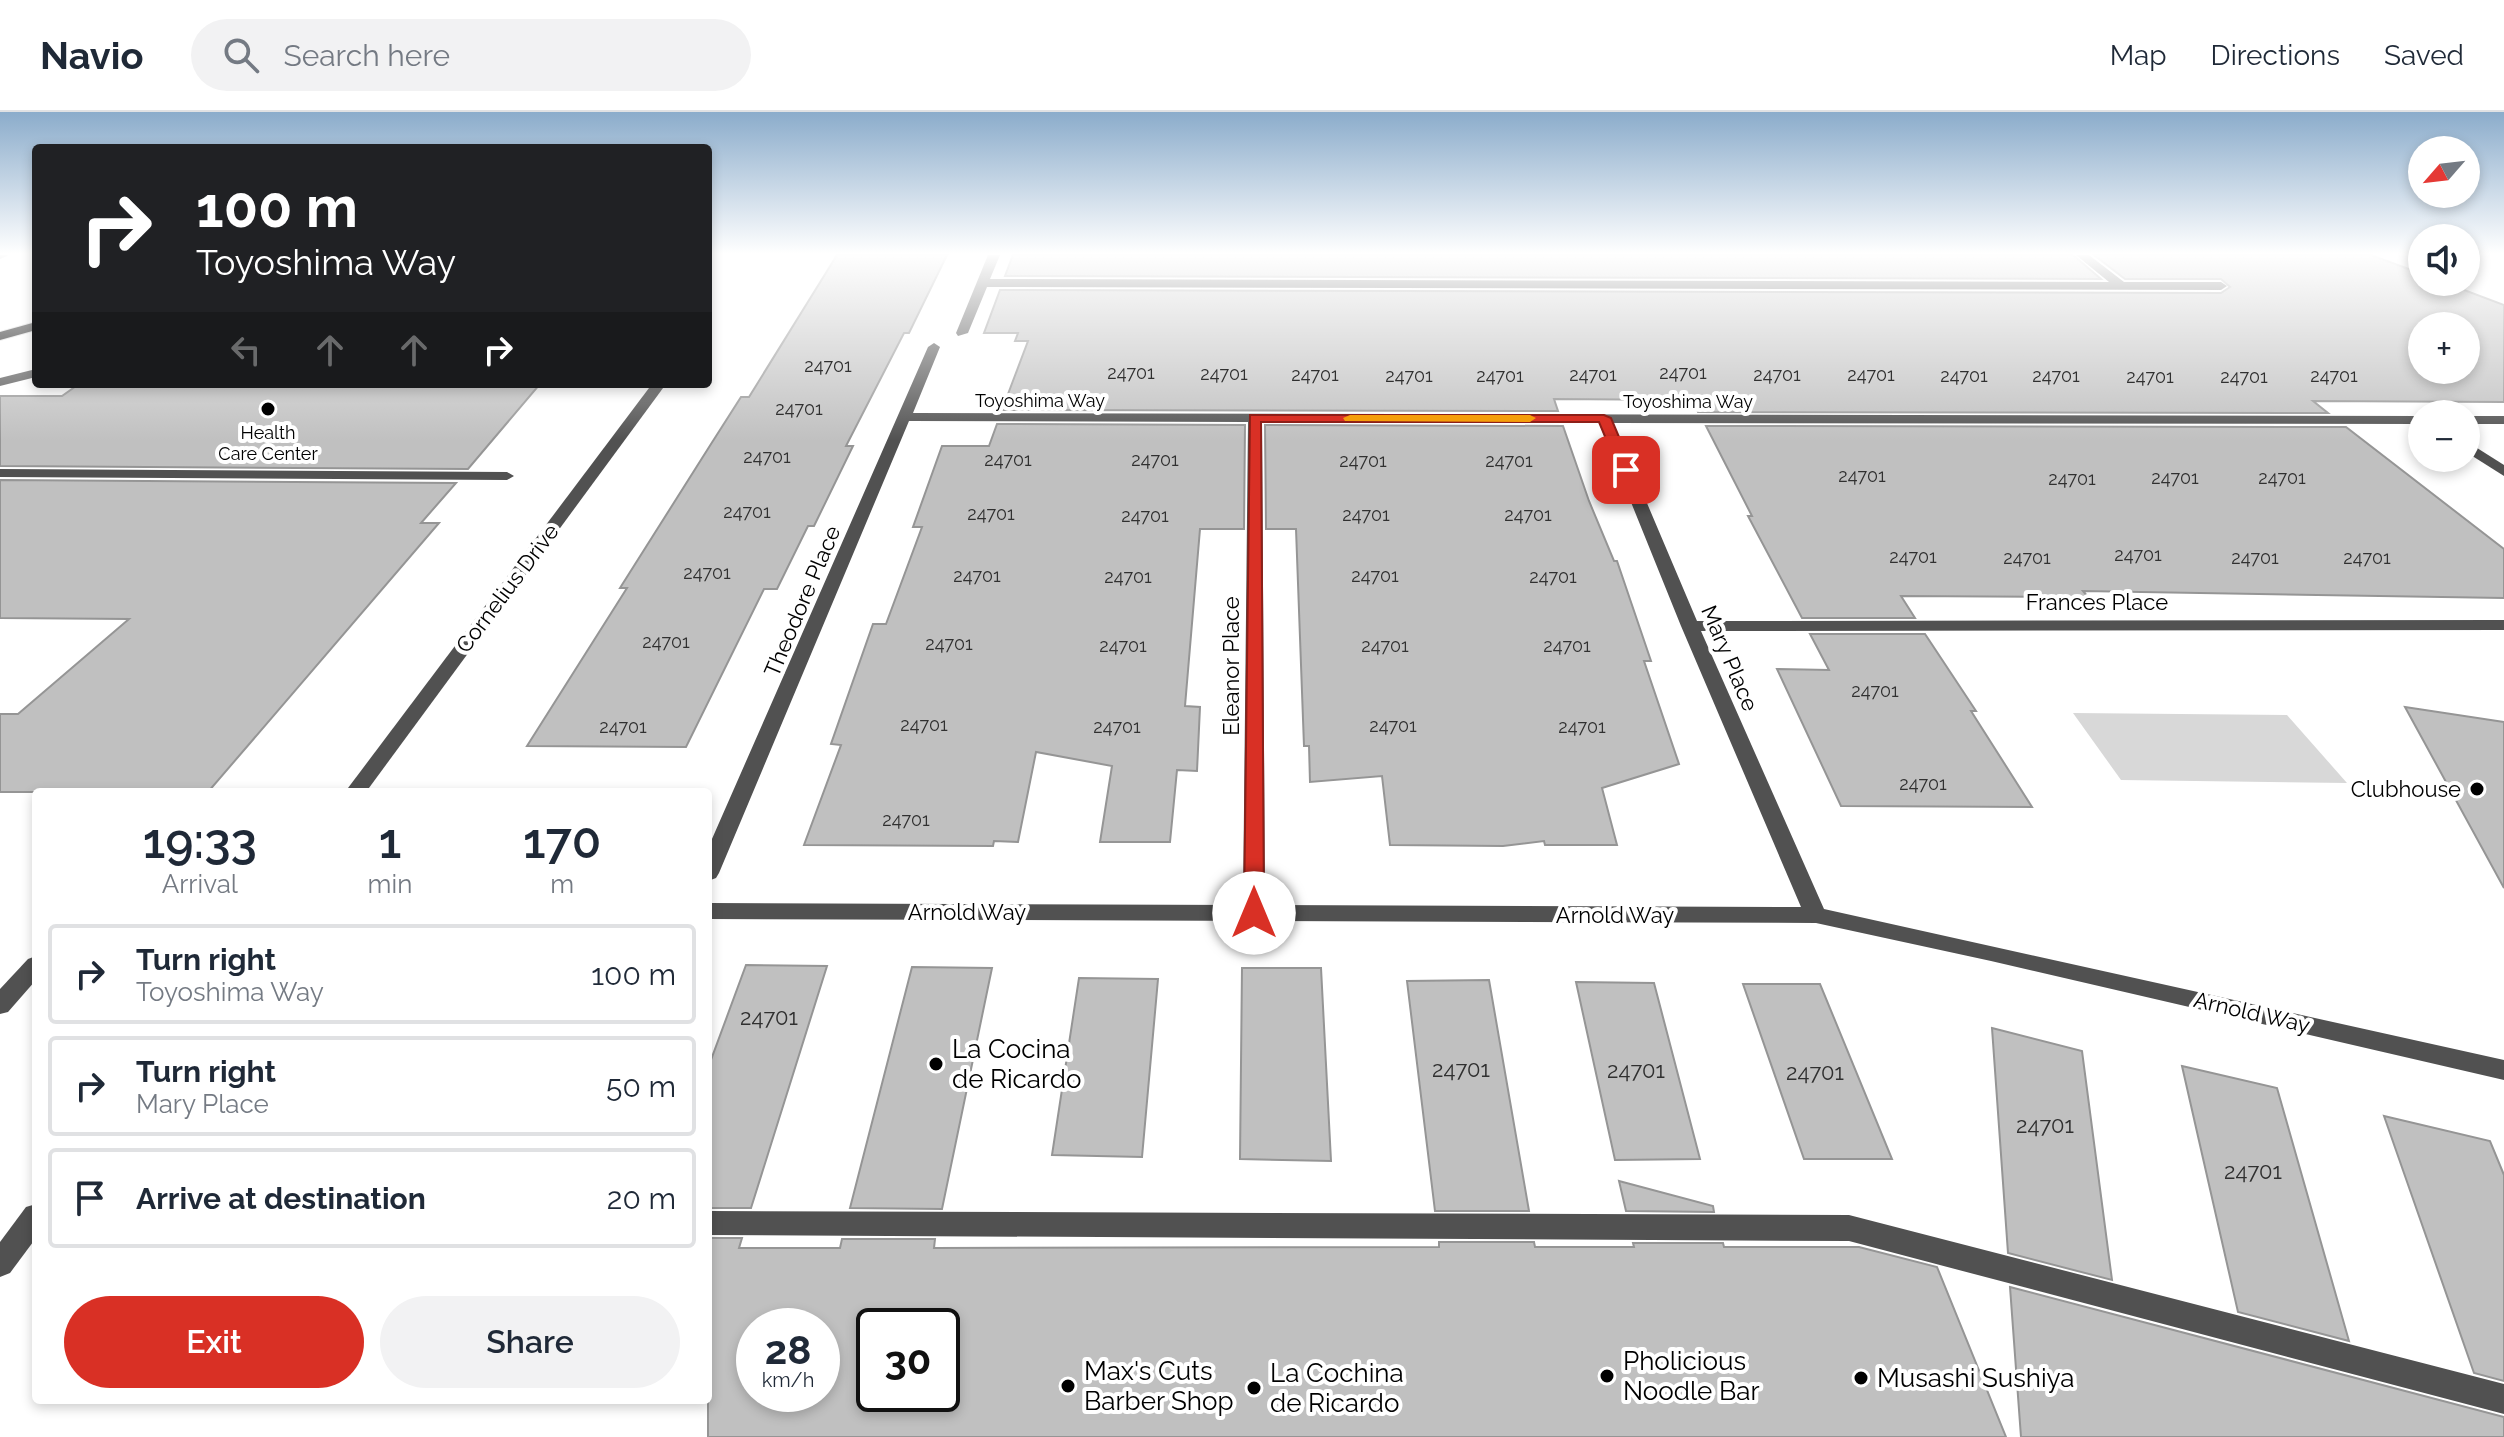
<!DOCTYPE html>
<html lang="en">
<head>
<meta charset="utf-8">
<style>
  :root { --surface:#fff; --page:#f2f2f3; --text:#1f2937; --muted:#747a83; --line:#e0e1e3; --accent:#d93025 }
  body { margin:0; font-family:Raleway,sans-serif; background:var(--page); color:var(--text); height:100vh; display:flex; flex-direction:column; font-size:30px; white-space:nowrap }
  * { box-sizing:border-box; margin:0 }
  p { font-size:26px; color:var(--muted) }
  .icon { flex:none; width:44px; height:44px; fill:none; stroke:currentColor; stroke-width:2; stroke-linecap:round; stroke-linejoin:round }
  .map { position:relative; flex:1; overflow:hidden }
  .sheet { position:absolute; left:32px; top:676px; width:680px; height:616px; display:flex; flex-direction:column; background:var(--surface); border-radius:8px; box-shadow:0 4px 12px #0003 }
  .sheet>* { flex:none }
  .hud { position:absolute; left:32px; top:32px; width:680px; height:244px; border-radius:8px; box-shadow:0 4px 12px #0003; background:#202124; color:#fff; overflow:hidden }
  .needle { width:52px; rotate:242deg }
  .buttons { position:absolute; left:2408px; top:24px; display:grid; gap:16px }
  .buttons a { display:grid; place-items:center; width:72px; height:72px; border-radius:50%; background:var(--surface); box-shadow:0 4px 12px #0003; font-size:40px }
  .speed { position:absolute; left:736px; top:1196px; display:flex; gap:16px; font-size:40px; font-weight:700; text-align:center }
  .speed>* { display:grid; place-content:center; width:104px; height:104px; border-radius:50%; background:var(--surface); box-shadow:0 4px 12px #0003; line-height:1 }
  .speed small { font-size:20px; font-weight:400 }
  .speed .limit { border:4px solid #111; border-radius:12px; background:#fff; color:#111 }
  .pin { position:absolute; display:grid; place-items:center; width:68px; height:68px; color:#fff; margin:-34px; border-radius:16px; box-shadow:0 4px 12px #0006 }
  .me { position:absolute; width:88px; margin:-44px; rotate:0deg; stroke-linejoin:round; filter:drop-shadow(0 0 6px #0008) }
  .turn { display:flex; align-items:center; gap:28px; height:168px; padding:0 32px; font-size:36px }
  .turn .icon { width:104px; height:104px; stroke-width:2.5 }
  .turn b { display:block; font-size:56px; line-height:68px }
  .lanes { display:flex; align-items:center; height:76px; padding:0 32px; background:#0003; justify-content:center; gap:40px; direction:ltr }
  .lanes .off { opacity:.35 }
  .eta { display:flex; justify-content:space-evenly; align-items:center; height:136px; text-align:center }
  .eta b { font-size:48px; font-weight:600; line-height:56px }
  .cta { display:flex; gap:16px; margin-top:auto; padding:16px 32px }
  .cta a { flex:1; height:92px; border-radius:48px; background:var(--accent); color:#fff; font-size:32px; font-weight:600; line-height:92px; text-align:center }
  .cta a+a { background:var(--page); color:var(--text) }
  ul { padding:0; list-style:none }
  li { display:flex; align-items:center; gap:24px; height:100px; margin:0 16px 12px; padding:0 16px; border:4px solid var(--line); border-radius:8px }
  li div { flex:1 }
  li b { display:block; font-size:30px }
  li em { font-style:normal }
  header { display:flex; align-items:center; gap:48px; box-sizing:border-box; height:112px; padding:0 40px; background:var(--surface); border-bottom:2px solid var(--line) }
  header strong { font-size:38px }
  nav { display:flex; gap:44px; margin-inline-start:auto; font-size:28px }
  .search { width:560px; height:72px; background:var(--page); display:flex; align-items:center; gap:20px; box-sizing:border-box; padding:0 28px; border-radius:44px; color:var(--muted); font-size:30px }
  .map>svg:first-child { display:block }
  .green { fill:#d8d8d8 }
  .building { fill:#c0c0c0; stroke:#959595; stroke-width:2; fill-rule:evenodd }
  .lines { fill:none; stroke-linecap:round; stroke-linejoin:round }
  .major-casing { stroke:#dbdbdb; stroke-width:2 }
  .minor { fill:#515151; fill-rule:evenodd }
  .major { fill:#000; fill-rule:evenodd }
  .route { fill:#d93025; stroke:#8d1f18; stroke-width:2 }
  .slow { fill:#f59e0b }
  .poi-dot { fill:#000; stroke:#fff; stroke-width:3 }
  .labels { text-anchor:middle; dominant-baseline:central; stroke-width:8; stroke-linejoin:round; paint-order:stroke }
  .number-label { font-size:18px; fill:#303030 }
  .far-street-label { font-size:18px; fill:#000; stroke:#fff }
  .far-poi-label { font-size:18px; fill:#000; stroke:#fff }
  .street-label { font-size:22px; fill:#000; stroke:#fff }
  .poi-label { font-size:22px; fill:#000; stroke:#fff; text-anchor:end }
  .near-number-label { font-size:22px; fill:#303030 }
  .near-poi-label { font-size:26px; fill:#000; stroke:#fff; text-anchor:start }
</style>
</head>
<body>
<header>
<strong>Navio</strong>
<div class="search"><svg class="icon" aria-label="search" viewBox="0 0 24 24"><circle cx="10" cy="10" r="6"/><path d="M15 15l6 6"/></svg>Search here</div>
<nav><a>Map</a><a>Directions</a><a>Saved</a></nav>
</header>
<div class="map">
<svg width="2504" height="1325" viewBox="0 0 2504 1325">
  <rect width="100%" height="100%" fill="#fff"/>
  <path class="green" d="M 2073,601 L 2287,603 L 2347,671 L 2121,668 Z"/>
  <g class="building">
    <path d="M 837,143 L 947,143 L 909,221 L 904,221 L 846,334 L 853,334 L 814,414 L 808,414 L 777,477 L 764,477 L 686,635 L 527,634 L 627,476 L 620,476 L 711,332 L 741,285 L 749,285 Z"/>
    <path d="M 1013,143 L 2073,143 L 2101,167 L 1005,164 Z"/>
    <path d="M 2094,143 L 2371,143 L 2422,162 L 2422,170 L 2443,170 L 2504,193 L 2504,290 L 2313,289 L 2328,301 L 1698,300 L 1692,288 L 1554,287 L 1558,299 L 1002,298 L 1028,229 L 1015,229 L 1018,221 L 984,221 L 1000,178 L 2221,181 L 2230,175 L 2221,167 L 2125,167 ZM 2422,214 L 2466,214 L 2466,258 L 2422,258 Z"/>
    <path d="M 79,272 L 540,272 L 468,357 L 0,354 L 0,284 L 62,284 Z"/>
    <path d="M 997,312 L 1245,313 L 1244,417 L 1200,417 L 1185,594 L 1200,595 L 1197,659 L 1177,658 L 1170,730 L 1100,730 L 1112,654 L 1036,640 L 1018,730 L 994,729 L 993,734 L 804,733 L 841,633 L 831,632 L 873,512 L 886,512 L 922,415 L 913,415 L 942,334 L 989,334 Z"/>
    <path d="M 1265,313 L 1563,314 L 1589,389 L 1614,449 L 1617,449 L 1651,549 L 1644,549 L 1679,652 L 1602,676 L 1617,733 L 1545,733 L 1544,729 L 1503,734 L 1390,733 L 1382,664 L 1310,670 L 1309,634 L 1304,634 L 1296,417 L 1266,417 Z"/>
    <path d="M 1706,314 L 2346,315 L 2504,437 L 2504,486 L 2083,479 L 2088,485 L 1901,484 L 1915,506 L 1802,506 L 1748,404 L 1752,404 Z"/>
    <path d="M 0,368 L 456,371 L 421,411 L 439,411 L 208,680 L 0,680 L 0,602 L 18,602 L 129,507 L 0,506 Z"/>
    <path d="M 1810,522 L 1925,522 L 1976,599 L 1971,599 L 2032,695 L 1841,694 L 1777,557 L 1829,558 Z"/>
    <path d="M 2405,595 L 2504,610 L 2504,776 Z"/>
    <path d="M 746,853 L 827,854 L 751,1096 L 708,1096 L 708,956 Z"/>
    <path d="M 912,855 L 992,856 L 942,1097 L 850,1096 Z"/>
    <path d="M 1242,856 L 1321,856 L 1331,1049 L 1240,1047 Z"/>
    <path d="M 1079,866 L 1158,867 L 1142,1045 L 1052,1043 Z"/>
    <path d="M 1489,868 L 1529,1099 L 1435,1099 L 1407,869 Z"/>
    <path d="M 1576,870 L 1654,871 L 1700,1047 L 1615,1048 Z"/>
    <path d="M 1743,872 L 1820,872 L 1892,1047 L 1804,1047 Z"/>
    <path d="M 1992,916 L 2082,939 L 2112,1168 L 2008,1141 Z"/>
    <path d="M 2182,954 L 2277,976 L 2349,1229 L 2238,1200 Z"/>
    <path d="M 2384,1004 L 2490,1029 L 2504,1063 L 2504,1269 L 2474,1261 Z"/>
    <path d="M 1619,1069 L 1713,1094 L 1714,1100 L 1626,1099 Z"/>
    <path d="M 708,1126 L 742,1126 L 739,1136 L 840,1136 L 842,1127 L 935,1127 L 934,1136 L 1439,1135 L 1439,1130 L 1534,1130 L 1535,1135 L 1634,1135 L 1633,1131 L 1723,1131 L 1724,1135 L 1859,1135 L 1937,1155 L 2006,1325 L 708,1325 ZM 754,1214 L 822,1214 L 822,1282 L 754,1282 ZM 874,1214 L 942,1214 L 942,1282 L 874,1282 Z"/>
    <path d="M 2010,1175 L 2504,1305 L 2504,1325 L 2021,1325 Z"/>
  </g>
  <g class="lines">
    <defs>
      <path id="major" d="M 36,210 L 36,218 L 0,228 L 0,220 Z"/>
    </defs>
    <use href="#major" class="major-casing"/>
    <g class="minor">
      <path d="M 0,143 L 9,143 L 0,147 Z"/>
      <path d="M 988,143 L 1000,143 L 990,167 L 2109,170 L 2076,143 L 2089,143 L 2124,170 L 2221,170 L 2227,174 L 2221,178 L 987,175 L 968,221 L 958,224 L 956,221 Z"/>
      <path d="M 934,231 L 940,235 L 913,301 L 2422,304 L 2422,312 L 1613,311 L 1697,509 L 2504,508 L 2504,518 L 1701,519 L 1824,797 L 2504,948 L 2504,968 L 1991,849 L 1816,811 L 708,807 L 708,791 L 1243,793 L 1248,310 L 909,309 L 719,761 L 716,766 L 708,769 L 708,736 L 928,235 ZM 1262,310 L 1599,311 L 1681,514 L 1801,795 L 1265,793 Z"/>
      <path d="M 36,257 L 36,265 L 0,274 L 0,266 Z"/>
      <path d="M 652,272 L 666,272 L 366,680 L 345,680 Z"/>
      <rect x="2466" y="304" width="38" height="8"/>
      <path d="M 2466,329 L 2504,353 L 2504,364 L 2466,340 Z"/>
      <path d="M 0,357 L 507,360 L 514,364 L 507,368 L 0,365 Z"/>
      <path d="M 36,844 L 36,868 L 8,900 L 0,902 L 0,877 L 28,847 Z"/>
      <path d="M 36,1092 L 36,1126 L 10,1161 L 0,1165 L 0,1130 L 26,1095 Z"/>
      <path d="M 708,1099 L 1849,1103 L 2504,1272 L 2504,1302 L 1849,1129 L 708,1123 Z"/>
    </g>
    <use href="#major" class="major"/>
  </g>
  <linearGradient id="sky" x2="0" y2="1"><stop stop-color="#8baccb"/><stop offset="0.43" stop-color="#fff"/><stop offset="1" stop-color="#fff" stop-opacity="0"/></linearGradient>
  <rect width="2504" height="329" fill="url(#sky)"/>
  <path class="route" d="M 1250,303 L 1604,303 L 1611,306 L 1633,358 L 1626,362 L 1619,358 L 1599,310 L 1261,310 L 1264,801 L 1261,806 L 1247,806 L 1244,801 Z"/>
  <path class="slow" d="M 1350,303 L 1530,303 L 1536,306 L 1530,310 L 1345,309 L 1343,306 Z"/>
  <g class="poi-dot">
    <circle cx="268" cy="297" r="8"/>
    <circle cx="2477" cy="677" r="8"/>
    <circle cx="936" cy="952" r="8"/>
    <circle cx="1607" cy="1264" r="8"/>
    <circle cx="1861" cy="1266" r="8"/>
    <circle cx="1068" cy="1274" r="8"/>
    <circle cx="1254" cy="1276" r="8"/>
  </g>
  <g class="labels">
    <g class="number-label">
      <text x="828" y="253">24701</text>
      <text x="1131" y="260">24701</text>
      <text x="1683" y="260">24701</text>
      <text x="1224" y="261">24701</text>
      <text x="1315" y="262">24701</text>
      <text x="1593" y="262">24701</text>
      <text x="1777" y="262">24701</text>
      <text x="1871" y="262">24701</text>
      <text x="1409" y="263">24701</text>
      <text x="1500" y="263">24701</text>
      <text x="1964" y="263">24701</text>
      <text x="2056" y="263">24701</text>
      <text x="2334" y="263">24701</text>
      <text x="2150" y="264">24701</text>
      <text x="2244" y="264">24701</text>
      <text x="799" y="296">24701</text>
      <text x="767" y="344">24701</text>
      <text x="1008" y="347">24701</text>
      <text x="1155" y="347">24701</text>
      <text x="1363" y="348">24701</text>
      <text x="1509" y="348">24701</text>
      <text x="1862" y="363">24701</text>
      <text x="2175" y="365">24701</text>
      <text x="2282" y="365">24701</text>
      <text x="2072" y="366">24701</text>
      <text x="747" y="399">24701</text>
      <text x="991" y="401">24701</text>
      <text x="1366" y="402">24701</text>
      <text x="1528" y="402">24701</text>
      <text x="1145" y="403">24701</text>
      <text x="2138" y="442">24701</text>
      <text x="1913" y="444">24701</text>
      <text x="2027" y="445">24701</text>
      <text x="2255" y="445">24701</text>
      <text x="2367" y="445">24701</text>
      <text x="707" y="460">24701</text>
      <text x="977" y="463">24701</text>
      <text x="1375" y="463">24701</text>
      <text x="1128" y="464">24701</text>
      <text x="1553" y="464">24701</text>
      <text x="666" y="529">24701</text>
      <text x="949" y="531">24701</text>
      <text x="1123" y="533">24701</text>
      <text x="1385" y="533">24701</text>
      <text x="1567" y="533">24701</text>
      <text x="1875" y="578">24701</text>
      <text x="924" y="612">24701</text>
      <text x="1393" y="613">24701</text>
      <text x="623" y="614">24701</text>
      <text x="1117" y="614">24701</text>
      <text x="1582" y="614">24701</text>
      <text x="1923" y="671">24701</text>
      <text x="906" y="707">24701</text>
    </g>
    <g class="far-street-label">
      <text x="1040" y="288">Toyoshima Way</text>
      <text x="1688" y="289">Toyoshima Way</text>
    </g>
    <g class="far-poi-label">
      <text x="268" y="320">Health<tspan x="268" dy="21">Care Center</tspan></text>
    </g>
    <g class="street-label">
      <text transform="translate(507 476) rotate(-53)">Cornelius Drive</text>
      <text transform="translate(802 489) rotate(-67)">Theodore Place</text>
      <text x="2097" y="490">Frances Place</text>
      <text transform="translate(1730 546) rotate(67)">Mary Place</text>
      <text transform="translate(1231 554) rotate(-90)">Eleanor Place</text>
      <text x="967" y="800">Arnold Way</text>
      <text x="1615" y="803">Arnold Way</text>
      <text transform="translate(2252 900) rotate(13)">Arnold Way</text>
    </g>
    <g class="poi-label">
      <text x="2461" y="677">Clubhouse</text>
    </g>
    <g class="near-number-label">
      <text x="769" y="905">24701</text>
      <text x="1461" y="957">24701</text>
      <text x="1636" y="958">24701</text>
      <text x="1815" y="960">24701</text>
      <text x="2045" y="1013">24701</text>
      <text x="2253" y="1059">24701</text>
    </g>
    <g class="near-poi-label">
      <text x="952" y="937">La Cocina<tspan x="952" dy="30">de Ricardo</tspan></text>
      <text x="1623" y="1249">Pholicious<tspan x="1623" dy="30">Noodle Bar</tspan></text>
      <text x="1084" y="1259">Max's Cuts<tspan x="1084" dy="30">Barber Shop</tspan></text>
      <text x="1270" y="1261">La Cochina<tspan x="1270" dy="30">de Ricardo</tspan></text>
      <text x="1877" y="1266">Musashi Sushiya</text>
    </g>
  </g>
</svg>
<div class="buttons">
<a><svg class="needle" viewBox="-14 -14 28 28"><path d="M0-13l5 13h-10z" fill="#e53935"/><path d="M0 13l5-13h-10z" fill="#747a83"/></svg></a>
<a><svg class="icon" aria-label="sound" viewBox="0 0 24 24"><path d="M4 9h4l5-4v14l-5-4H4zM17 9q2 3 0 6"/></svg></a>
<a>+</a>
<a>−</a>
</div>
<div class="speed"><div>28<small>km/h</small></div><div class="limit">30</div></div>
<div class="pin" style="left:1626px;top:358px;background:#d93025"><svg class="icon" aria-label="arrive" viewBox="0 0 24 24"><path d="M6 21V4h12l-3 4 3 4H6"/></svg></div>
<svg class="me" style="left:1254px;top:801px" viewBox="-20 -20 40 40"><circle r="19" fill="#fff"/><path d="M0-13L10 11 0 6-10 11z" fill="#d93025"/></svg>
<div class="hud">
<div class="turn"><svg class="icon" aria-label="right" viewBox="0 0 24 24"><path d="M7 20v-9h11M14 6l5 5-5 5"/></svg><div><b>100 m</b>Toyoshima Way</div></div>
<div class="lanes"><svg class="icon off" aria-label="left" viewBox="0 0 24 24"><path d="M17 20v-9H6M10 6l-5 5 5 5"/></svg><svg class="icon off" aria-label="ahead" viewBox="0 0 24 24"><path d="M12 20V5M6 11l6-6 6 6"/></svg><svg class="icon off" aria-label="ahead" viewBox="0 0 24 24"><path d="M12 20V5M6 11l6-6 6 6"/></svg><svg class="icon" aria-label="right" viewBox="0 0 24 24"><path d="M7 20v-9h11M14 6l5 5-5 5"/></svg></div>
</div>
<section class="sheet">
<div class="eta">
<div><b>19:33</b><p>Arrival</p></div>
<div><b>1</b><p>min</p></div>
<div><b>170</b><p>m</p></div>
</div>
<ul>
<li><svg class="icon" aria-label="right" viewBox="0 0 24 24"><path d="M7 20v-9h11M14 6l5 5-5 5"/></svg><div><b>Turn right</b><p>Toyoshima Way</p></div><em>100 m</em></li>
<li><svg class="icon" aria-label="right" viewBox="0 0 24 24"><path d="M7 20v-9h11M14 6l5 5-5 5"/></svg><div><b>Turn right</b><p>Mary Place</p></div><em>50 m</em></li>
<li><svg class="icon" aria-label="arrive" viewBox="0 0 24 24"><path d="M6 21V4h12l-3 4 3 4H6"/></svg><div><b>Arrive at destination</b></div><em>20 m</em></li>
</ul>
<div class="cta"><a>Exit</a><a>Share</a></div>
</section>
</div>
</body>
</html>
